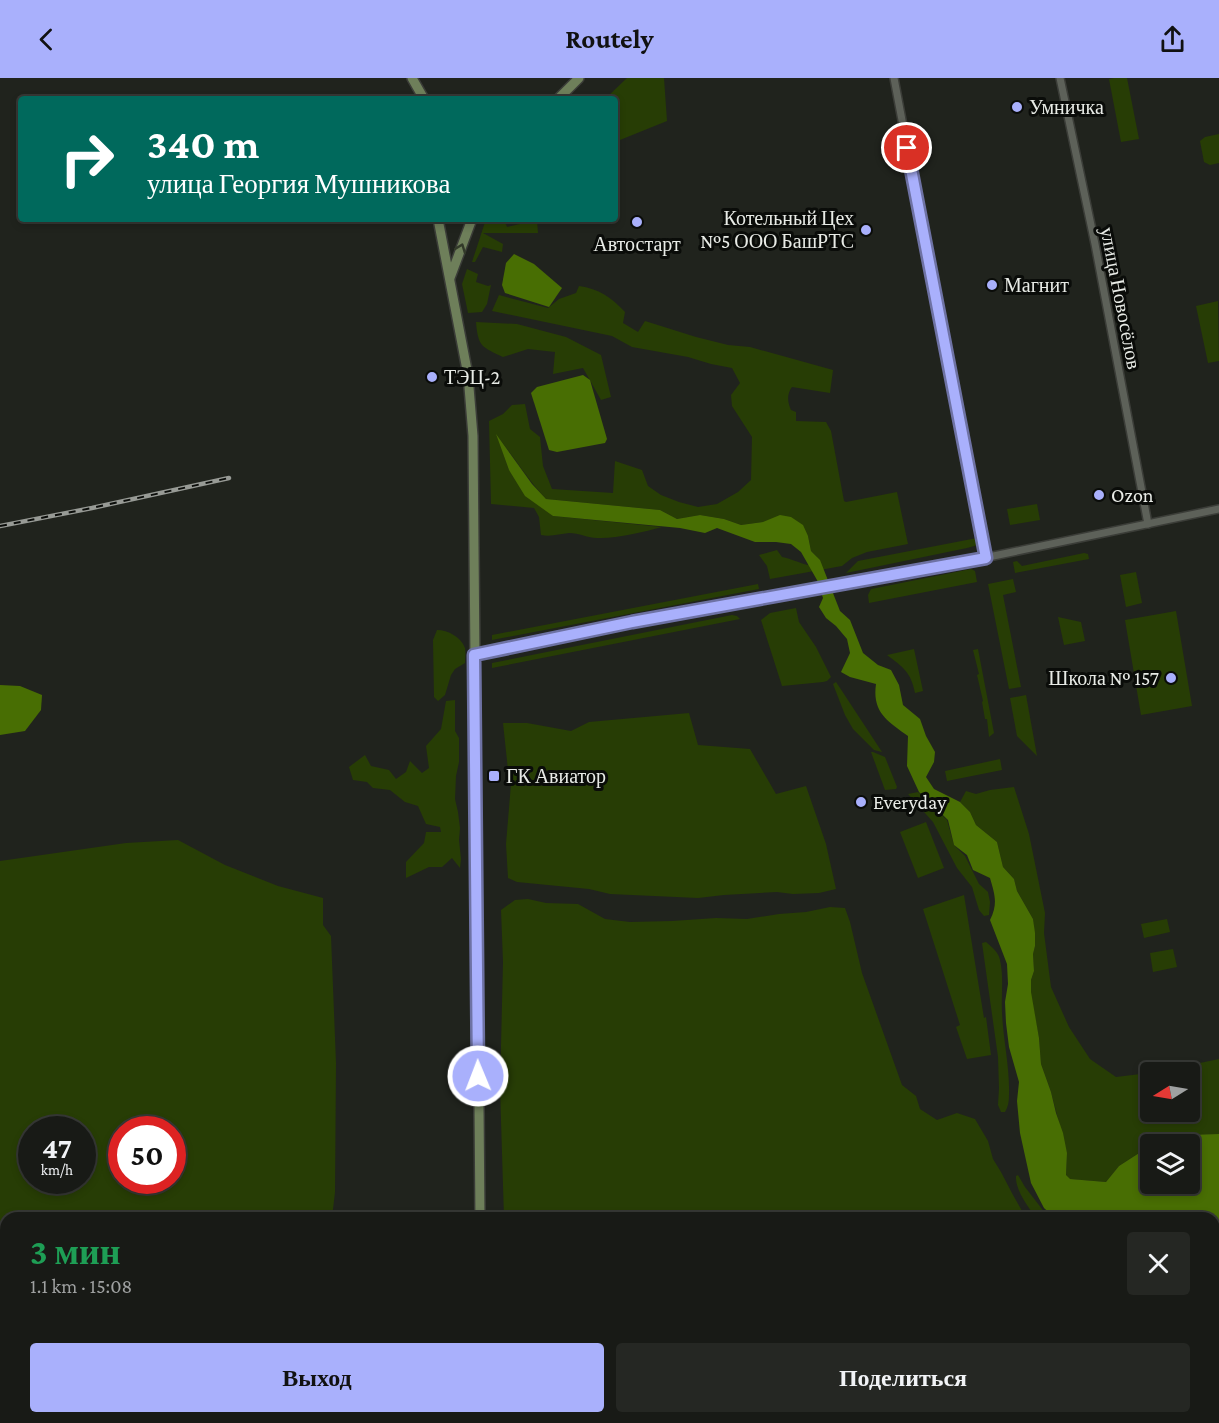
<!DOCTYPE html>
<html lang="ru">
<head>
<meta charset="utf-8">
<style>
  :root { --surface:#181a16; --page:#252723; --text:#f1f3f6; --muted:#9fa1a1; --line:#363835; --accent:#a9b0fc }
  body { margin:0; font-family:"Crimson Pro",serif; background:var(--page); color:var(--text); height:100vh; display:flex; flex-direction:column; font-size:22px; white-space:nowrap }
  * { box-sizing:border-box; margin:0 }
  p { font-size:20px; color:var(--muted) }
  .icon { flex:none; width:33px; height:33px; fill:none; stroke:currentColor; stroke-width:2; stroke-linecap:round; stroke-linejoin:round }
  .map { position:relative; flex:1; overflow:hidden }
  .side { position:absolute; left:0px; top:1134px; width:1220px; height:212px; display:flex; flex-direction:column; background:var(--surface); border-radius:18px 18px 0 0; box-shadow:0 3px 9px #0003,0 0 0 2px var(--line) }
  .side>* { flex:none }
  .top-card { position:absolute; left:18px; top:18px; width:600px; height:126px; border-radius:6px; box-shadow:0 3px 9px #0003,0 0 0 2px var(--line); background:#00695c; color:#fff; overflow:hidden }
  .needle { width:39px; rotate:259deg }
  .buttons { position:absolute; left:1140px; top:984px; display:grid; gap:12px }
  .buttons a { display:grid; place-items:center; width:60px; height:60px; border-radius:6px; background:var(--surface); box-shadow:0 3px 9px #0003,0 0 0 2px var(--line); font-size:30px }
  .speed { position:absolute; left:18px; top:1038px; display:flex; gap:12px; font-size:30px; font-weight:700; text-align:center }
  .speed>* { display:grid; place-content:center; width:78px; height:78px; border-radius:50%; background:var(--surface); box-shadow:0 3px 9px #0003,0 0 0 2px var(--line); line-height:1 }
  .speed small { font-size:15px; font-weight:400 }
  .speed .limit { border:9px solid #d22; background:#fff; color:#111 }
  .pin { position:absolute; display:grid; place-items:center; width:51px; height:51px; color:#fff; margin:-26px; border:3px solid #fff; border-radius:50%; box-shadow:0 2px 6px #0007 }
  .me { position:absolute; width:66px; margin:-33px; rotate:359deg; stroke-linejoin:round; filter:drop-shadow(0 0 4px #0008) }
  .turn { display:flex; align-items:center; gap:21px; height:126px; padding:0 30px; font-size:27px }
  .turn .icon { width:78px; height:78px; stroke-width:2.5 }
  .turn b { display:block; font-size:42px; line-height:51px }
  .round { display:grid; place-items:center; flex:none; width:63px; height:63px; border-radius:6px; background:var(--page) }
  .summary { display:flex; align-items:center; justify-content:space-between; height:102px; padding:0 30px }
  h1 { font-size:36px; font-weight:700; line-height:45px; color:#1e9e55 }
  .button { display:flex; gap:12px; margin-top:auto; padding:12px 30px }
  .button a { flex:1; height:69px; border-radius:6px; background:var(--accent); color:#111; font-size:24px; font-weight:700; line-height:69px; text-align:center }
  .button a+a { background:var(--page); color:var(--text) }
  header { display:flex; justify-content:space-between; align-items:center; height:78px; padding:0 30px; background:var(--accent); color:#111; font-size:27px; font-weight:700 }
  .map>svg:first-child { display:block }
  .green { fill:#273d05; fill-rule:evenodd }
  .water { fill:#486e03 }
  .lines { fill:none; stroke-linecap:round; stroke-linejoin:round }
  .minor-casing { stroke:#3b3d38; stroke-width:10 }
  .secondary-casing { stroke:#3b3d38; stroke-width:12 }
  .minor { stroke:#5d6159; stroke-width:7 }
  .secondary { stroke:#6e7f5a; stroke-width:9 }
  .rail-casing { stroke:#979a95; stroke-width:4.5 }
  .rail { stroke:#0a0c09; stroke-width:2; stroke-dasharray:7; stroke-linecap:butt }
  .oneway { stroke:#323a29 }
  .route-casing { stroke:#6e72a4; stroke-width:15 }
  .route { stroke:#a9b0fc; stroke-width:10 }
  .poi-dot { fill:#a9b0fc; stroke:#0a0c09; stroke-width:2 }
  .labels { text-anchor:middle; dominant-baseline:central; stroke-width:6; stroke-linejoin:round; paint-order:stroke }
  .poi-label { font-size:20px; fill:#e8ebe6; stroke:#0a0c09; text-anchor:start }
  .street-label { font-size:20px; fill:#e8ebe6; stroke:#0a0c09 }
</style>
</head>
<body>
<header><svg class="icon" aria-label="back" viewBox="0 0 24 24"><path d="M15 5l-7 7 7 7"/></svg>Routely<svg class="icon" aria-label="share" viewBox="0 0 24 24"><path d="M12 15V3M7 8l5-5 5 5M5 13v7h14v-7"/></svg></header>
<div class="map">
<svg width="1219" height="1345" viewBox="0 0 1219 1345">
  <rect width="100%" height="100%" fill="#20231d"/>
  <g class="green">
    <path d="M 627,0 L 664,0 L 667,43 L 615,64 L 615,21 L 605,21 Z"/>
    <path d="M 1114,0 L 1127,0 L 1139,61 L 1121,64 L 1109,1 Z"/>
    <path d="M 1219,56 L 1219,85 L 1210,87 L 1204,84 L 1200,63 L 1205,59 Z"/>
    <path d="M 486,141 L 504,141 L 507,149 L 537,142 L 538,155 L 483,155 L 503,166 L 502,174 L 483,169 L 475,184 L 472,184 Z"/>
    <path d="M 467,191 L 478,196 L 476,204 L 488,208 L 491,207 L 487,226 L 482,234 L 468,235 L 462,206 Z"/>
    <path d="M 579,208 C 599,211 611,219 625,234 L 623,245 L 638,254 L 645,243 L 696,259 L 728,267 L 750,269 L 833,292 L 830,315 L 792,309 C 786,317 788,325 791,332 L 796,334 L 796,343 L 826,344 L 831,353 L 844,423 L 846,424 L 897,414 L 908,466 L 867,474 L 852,480 L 842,488 L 770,501 L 767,488 L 759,477 L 777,472 L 782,479 C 792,481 799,485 808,487 L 817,479 L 811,473 L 808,458 L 763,444 L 741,447 L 724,441 L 700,437 L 677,441 L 660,432 L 546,421 C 528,402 514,379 497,358 L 509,392 L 553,438 L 662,449 C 644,454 615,461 597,460 C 588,460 579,455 569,455 C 560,456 551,459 541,457 L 539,439 L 534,430 L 491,426 L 489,343 L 503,336 L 512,327 L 525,326 L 530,351 L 540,359 L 543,388 L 552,411 L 613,415 L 615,383 L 642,392 L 648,408 L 661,417 L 679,424 L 698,429 L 717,426 L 738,414 L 751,402 L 752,359 L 732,328 L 731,317 L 740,305 L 732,290 L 711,286 L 688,279 L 632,269 L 612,258 L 492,233 L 499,217 L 548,230 L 559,221 L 576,215 Z"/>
    <path d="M 1218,223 L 1219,283 L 1208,285 L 1196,228 Z"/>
    <path d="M 476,244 L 517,246 L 566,259 L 601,277 L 611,319 L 601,322 L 583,290 L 553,296 L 555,274 L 528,271 L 503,279 C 482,269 478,269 476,244 Z"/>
    <path d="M 1037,426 L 1040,442 L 1010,447 L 1007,431 Z"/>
    <path d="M 977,460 L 978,467 L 967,470 L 846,495 L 858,483 Z"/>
    <path d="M 1084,475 L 1088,476 L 1089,481 L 1015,495 L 1013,484 L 1017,483 L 1022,488 Z"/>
    <path d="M 971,491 L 975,493 L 977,504 L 869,525 L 868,517 L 871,511 Z"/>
    <path d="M 1136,494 L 1142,525 L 1126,529 L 1120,497 Z"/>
    <path d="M 1013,501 L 1016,514 L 1003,517 L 1021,609 L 1009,611 L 988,506 Z"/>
    <path d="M 758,506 L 759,511 L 492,562 L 492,557 Z"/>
    <path d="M 796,530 L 799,544 L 816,569 L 831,599 L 827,603 L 823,604 L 782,608 L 761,542 L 770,535 Z"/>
    <path d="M 1176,533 L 1192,628 L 1141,637 L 1125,542 Z"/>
    <path d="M 732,537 L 737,538 L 740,541 L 492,590 L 492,585 Z"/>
    <path d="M 1058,539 L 1081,544 L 1085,563 L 1064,567 Z"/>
    <path d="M 437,552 C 448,552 461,559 465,570 C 466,574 465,580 465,585 L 455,591 L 451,597 L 445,617 L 438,623 L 434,619 L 433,562 Z"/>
    <path d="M 914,571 L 923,613 L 915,615 C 911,594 903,589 887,577 Z"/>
    <path d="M 978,571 L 994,655 L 989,659 L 987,641 L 985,641 L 982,624 L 983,623 L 977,597 L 979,596 L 973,572 Z"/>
    <path d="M 836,604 L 840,610 L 882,674 L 874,672 L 853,651 L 845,637 L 833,606 Z"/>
    <path d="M 1026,617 L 1037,678 L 1017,658 L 1010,620 Z"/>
    <path d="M 455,622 L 455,653 L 459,660 L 459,684 L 456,698 L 455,721 L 458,734 L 460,750 L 459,762 L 461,781 L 460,790 L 452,780 L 442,789 L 429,789 L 406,800 L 406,784 L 424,765 L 426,754 L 441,754 L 440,749 L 426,746 L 418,728 L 405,724 L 390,712 L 373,710 L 367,704 L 353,702 L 349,689 L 365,677 L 371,688 L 389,692 L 396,701 L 406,694 L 410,683 L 422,695 L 429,690 L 426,668 L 441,651 L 446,623 Z"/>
    <path d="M 689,635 L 698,667 L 750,671 L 776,716 L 806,708 L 826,766 L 836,811 L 819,815 L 793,816 L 777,814 L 724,817 L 698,820 L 610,816 L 589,811 L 517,804 L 508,800 L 506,766 L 511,706 L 508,692 L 503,645 L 527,645 L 571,653 L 589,644 Z"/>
    <path d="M 871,674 L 873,674 L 885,679 L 897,709 L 896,711 L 885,712 Z"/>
    <path d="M 1000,681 L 1002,692 L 947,703 L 945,693 Z"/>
    <path d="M 1014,709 L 1029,756 L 1045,835 L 1044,855 L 1051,909 L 1069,949 L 1090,981 L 1116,999 L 1157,994 L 1219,981 L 1219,1056 C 1202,1057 1181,1056 1164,1061 C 1159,1063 1156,1066 1150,1066 L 1150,1068 L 1119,1088 L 1106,1104 L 1069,1101 L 1066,1097 L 1067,1075 L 1051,1014 L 1041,986 L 1039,960 L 1030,914 L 1031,902 L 1034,893 L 1033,876 L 1035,868 L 1033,841 L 1017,813 L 1014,801 L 1003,789 L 997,764 L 976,747 L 970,734 L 960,724 L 966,713 L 976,716 L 990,712 ZM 1150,994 L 1190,994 L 1190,1034 L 1150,1034 Z"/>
    <path d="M 918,714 L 947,742 L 954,767 L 965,778 L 979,806 L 988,814 L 990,824 L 989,837 L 984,838 L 979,832 L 972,809 L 957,790 L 933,744 L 908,716 Z"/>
    <path d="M 926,744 L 944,790 L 918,800 L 900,754 Z"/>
    <path d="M 178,762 L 225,787 L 278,808 L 323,820 L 323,847 L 331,858 L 336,985 L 335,1114 L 332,1140 L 6,1140 L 6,1340 L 336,1340 L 336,1345 L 0,1345 L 0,783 L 126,765 ZM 32,1052 L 82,1052 L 82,1102 L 32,1102 ZM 122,1052 L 172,1052 L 172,1102 L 122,1102 Z"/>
    <path d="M 964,817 L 984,940 L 986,939 L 991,977 L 967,981 L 956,949 L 960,947 L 923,831 Z"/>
    <path d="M 528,821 L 546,825 L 578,826 L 605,841 L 630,844 L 672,843 L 716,840 L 747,841 L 779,836 L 806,834 L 830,829 L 845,830 L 850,844 L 862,895 L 902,1007 L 916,1018 L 920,1031 L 937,1042 L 957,1035 L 975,1041 L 988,1063 L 993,1081 L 1001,1094 L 1013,1117 L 1026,1140 L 504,1140 L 500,1010 L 503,884 L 501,832 L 515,822 Z"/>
    <path d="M 1167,841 L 1170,854 L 1144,860 L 1141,846 Z"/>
    <path d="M 986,864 C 992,869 999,875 1000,882 C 1004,899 1001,917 1002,934 C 1003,961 1010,990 1009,1017 C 1009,1024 1008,1029 1005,1034 L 1001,1034 L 998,1027 L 999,1010 L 998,979 L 982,865 Z"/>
    <path d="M 1173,871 L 1177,889 L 1153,894 L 1150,875 Z"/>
    <path d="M 1018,1097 L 1025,1109 L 1049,1140 L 1036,1140 C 1028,1128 1015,1112 1016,1098 Z"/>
    <rect x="500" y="1340" width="554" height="5"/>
  </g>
  <g class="water">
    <path d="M 514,176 L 534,186 L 562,210 L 549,229 L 505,215 L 502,207 L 506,185 Z"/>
    <path d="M 583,297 L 590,302 L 607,361 L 605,365 L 557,374 L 549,372 L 531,315 L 537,309 Z"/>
    <path d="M 496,356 L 532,406 L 546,421 L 660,432 L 677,441 L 700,437 L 724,441 L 741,447 L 763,444 L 780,437 L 791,439 L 803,447 L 808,458 L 811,473 L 820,482 L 840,533 L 850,542 L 863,575 L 878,587 L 891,592 L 899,607 L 903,627 L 920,641 L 926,658 L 935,674 L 934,684 L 926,699 L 934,711 L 960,724 L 970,734 L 976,747 L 997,764 L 1003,789 L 1014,801 L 1017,813 L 1033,841 L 1035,855 L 1035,868 L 1033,876 L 1034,893 L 1031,902 L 1031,914 L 1039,960 L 1041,986 L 1051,1014 L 1056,1035 L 1063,1055 L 1067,1075 L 1066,1097 L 1070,1101 L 1106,1104 L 1119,1088 L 1150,1068 L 1150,1106 L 1190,1106 L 1190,1066 L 1154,1066 C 1174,1056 1197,1057 1219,1056 L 1219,1345 L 1114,1345 L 1114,1340 L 1214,1340 L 1214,1140 L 1055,1140 L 1044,1130 L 1031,1105 L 1020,1055 L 1017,1023 L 1019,1004 L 1009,969 L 1006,945 L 1005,924 L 1008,906 L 1007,886 L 990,842 C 998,826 995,817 990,800 L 973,792 L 967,777 L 954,767 L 948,742 L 919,714 L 907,688 L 908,658 C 887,643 872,634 876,606 L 850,599 L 841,594 L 850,575 L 847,561 L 836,548 L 826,540 L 819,529 L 823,520 L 817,502 L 801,474 L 791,466 L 776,464 L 755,464 L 717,450 L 705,455 L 680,450 L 553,438 L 525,418 L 509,392 Z"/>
    <path d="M 0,607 L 20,608 L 42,617 L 41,632 L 25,653 L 0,657 Z"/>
  </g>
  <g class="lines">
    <defs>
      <g id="minor">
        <path d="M 894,0 L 985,480"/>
        <path d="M 1060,0 L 1095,166 L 1148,446"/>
        <path d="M 474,577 L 632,544 L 979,481 L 1219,431"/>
      </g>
      <g id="secondary">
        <path d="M 412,0 L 424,21"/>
        <path d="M 558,21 L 579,0"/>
        <path d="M 438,141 L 468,297 L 473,358 L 480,1140"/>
        <path d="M 450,200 L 472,141"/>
        <path d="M 481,1340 L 481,1345"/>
      </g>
    </defs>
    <use href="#minor" class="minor-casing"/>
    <use href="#secondary" class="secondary-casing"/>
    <use href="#minor" class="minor"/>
    <use href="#secondary" class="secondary"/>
    <defs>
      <path id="rail" d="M 0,448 L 92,430 L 229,400"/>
    </defs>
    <use href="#rail" class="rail-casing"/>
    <use href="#rail" class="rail"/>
  </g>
  <defs><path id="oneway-chevron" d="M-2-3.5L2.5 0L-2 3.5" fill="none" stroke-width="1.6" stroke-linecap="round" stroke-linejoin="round" transform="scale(1.5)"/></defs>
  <use class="oneway" href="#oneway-chevron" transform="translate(461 170) rotate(-69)"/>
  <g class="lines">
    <defs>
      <path id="route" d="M 478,998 L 474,577 L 632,544 L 986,480 L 907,70"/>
    </defs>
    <use href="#route" class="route-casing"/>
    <use href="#route" class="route"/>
  </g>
  <g class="poi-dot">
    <circle cx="1017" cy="29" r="6"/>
    <circle cx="637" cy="144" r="6"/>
    <circle cx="866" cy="152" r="6"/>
    <circle cx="992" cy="207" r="6"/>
    <circle cx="432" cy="299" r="6"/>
    <circle cx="1099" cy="417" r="6"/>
    <circle cx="1171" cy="600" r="6"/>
    <rect x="488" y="692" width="12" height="12" rx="3"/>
    <circle cx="861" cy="724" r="6"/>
  </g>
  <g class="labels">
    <g class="poi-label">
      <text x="1029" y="29">Умничка</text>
      <text x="854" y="140" text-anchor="end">Котельный Цех<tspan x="854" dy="23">№5 ООО БашРТС</tspan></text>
      <text x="637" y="166" text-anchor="middle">Автостарт</text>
      <text x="1004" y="207">Магнит</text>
      <text x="444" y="299">ТЭЦ-2</text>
      <text x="1111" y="417">Ozon</text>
      <text x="1159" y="600" text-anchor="end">Школа № 157</text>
      <text x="506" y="698">ГК Авиатор</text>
      <text x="873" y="724">Everyday</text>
    </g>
    <g class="street-label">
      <text transform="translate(1121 220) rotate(79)">улица Новосёлов</text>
    </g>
  </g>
</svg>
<div class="buttons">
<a><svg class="needle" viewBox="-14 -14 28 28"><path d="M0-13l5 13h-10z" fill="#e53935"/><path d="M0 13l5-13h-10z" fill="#9fa1a1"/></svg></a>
<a><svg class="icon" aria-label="layers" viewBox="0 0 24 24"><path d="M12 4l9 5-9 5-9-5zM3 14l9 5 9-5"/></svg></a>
</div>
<div class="speed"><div>47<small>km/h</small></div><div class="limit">50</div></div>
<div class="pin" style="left:907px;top:70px;background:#d93025"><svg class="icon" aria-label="arrive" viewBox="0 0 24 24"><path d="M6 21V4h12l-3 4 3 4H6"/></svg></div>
<svg class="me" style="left:478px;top:998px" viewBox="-20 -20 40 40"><circle r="17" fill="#a9b0fc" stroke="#fff" stroke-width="3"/><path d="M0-11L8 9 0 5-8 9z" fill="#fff"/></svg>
<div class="top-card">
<div class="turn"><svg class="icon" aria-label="right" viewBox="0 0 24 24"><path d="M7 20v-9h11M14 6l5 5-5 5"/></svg><div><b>340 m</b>улица Георгия Мушникова</div></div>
</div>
<section class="side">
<div class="summary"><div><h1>3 мин</h1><p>1.1 km · 15:08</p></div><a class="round"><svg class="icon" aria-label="close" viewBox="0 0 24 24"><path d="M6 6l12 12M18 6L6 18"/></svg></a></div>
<div class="button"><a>Выход</a><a>Поделиться</a></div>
</section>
</div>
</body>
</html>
